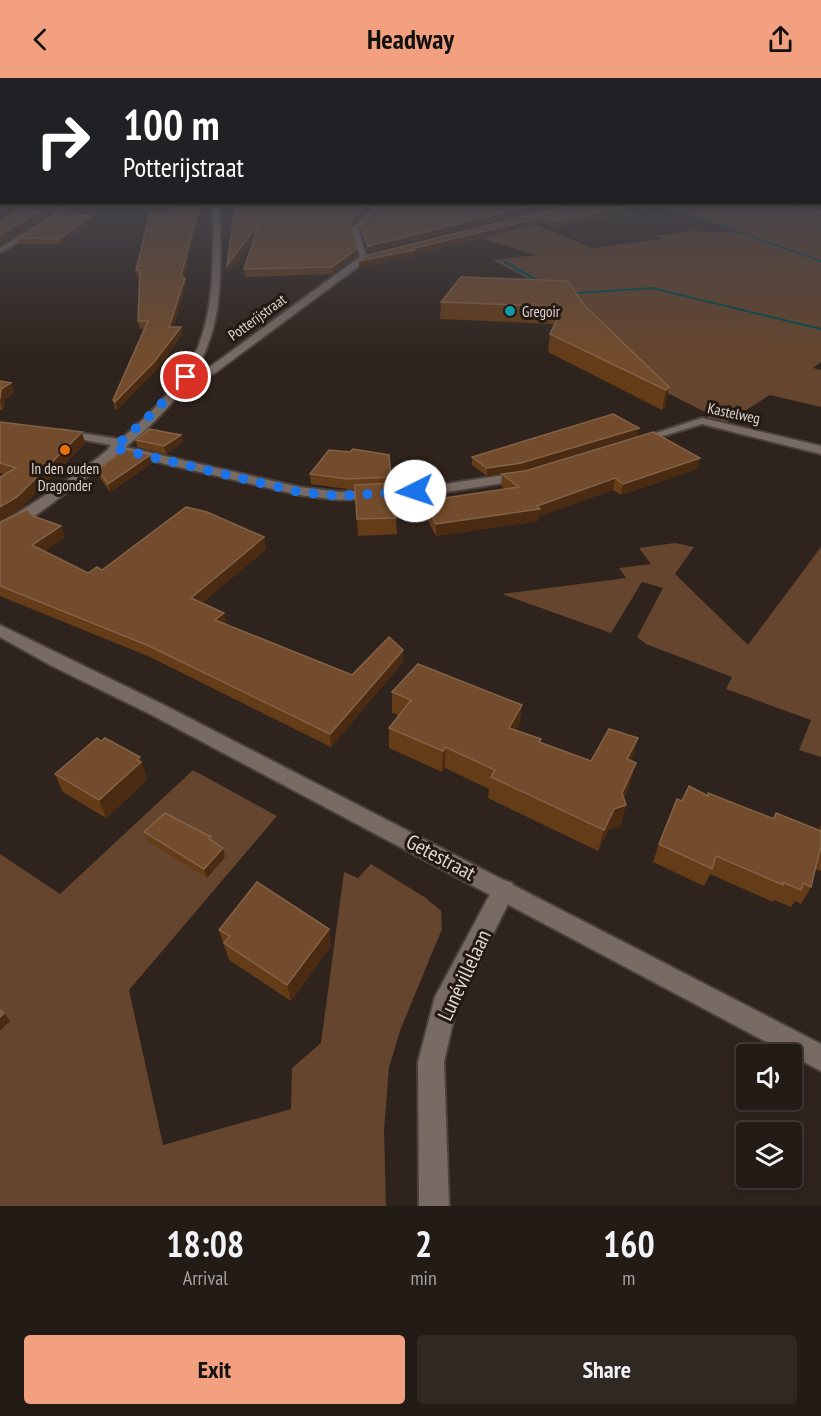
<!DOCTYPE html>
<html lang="en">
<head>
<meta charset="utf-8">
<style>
  :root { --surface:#231b16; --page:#2f2823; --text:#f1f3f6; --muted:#a3a1a1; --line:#403935; --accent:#f2a07f }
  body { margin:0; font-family:"PT Sans Narrow",sans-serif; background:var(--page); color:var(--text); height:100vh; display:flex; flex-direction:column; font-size:22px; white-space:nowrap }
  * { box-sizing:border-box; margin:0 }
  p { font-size:20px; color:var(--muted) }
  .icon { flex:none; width:33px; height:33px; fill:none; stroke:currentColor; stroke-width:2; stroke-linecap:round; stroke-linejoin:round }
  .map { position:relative; height:1128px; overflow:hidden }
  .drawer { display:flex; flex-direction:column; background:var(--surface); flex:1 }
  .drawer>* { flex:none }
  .guide { position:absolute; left:0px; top:0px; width:822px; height:126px; box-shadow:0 3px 9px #0003,0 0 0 2px var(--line); background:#202124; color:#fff; overflow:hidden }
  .controls { position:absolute; left:736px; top:966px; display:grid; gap:12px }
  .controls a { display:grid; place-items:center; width:66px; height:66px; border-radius:6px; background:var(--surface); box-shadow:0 3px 9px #0003,0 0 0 2px var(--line); font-size:30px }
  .pin { position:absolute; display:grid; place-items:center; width:51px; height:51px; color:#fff; margin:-26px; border:3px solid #fff; border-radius:50%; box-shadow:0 2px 6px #0007 }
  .me { position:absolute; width:66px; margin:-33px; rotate:266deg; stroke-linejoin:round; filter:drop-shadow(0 0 4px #0008) }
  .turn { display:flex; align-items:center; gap:21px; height:126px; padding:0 24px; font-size:27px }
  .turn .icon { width:78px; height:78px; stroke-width:2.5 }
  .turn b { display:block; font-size:42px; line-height:51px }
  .eta { display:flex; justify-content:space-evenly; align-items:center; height:102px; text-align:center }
  .eta b { font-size:36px; font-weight:700; line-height:42px }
  .action { display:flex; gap:12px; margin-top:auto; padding:12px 24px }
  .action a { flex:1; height:69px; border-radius:6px; background:var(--accent); color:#111; font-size:24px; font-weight:700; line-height:69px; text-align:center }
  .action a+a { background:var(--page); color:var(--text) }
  header { display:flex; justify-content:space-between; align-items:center; height:78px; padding:0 24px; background:var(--accent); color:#111; font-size:27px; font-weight:700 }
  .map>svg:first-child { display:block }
  .green { fill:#65452e }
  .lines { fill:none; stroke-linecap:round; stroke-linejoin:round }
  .stream { fill:#004b51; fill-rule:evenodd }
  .minor-casing { stroke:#4a413c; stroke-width:4 }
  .tertiary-casing { stroke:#4a413c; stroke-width:4 }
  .minor { fill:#786b63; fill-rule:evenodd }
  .tertiary { fill:#786b63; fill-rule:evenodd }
  .wall { fill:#653c18 }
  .shaded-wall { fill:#4a2b12 }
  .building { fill:#724c2c; stroke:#836246; stroke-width:1.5 }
  .route { stroke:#1a73e8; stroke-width:10; stroke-dasharray:0 18 }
  .culture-dot { fill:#0f9aa8; stroke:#251a13; stroke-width:2 }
  .food-dot { fill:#e8710a; stroke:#251a13; stroke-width:2 }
  .labels { text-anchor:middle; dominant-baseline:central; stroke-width:6; stroke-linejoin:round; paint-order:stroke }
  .far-poi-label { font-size:15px; fill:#ded6d2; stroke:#251a13; text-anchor:start }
  .far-street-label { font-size:15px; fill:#ded6d2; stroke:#251a13 }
  .near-street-label { font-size:21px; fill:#ded6d2; stroke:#251a13 }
</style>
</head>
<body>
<header><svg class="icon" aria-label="back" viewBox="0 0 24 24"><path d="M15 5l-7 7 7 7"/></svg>Headway<svg class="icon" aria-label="share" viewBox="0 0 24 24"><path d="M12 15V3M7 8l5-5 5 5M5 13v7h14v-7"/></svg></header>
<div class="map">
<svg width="821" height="1128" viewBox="0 0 821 1128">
  <rect width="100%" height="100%" fill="#2f241d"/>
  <g class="green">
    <path d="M 653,125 L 778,125 L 821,133 L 821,284 L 813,290 L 821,292 L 821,329 L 770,317 L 724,346 L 710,341 L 705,334 L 648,305 L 560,218 L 493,182 L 536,177 L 470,157 L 526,143 L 592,170 L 662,161 L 653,158 L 692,153 L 738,154 Z"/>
    <path d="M 675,465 L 694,469 L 675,496 L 748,567 L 821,469 L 821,679 L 799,672 L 811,642 L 726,611 L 732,599 L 646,566 L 637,559 L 663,510 L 642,504 L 611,555 L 502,516 L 626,500 L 619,490 L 651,486 L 639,470 Z"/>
    <path d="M 193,692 L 277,738 L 129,912 L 163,1067 L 291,1031 L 292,990 L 321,965 L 344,794 L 358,800 L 371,786 L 426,820 L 441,833 L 442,851 L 401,950 L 389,989 L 384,1053 L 386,1128 L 0,1128 L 0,776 L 60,816 Z"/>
  </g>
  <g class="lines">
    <g class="stream">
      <path d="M 658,124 L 821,182 L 821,184 L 652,124 Z"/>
      <path d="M 504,183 L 506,183 L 548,207 L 544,208 L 504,185 Z"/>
      <path d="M 652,209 L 821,250 L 821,252 L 652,211 L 563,217 L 561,216 L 563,215 Z"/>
    </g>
    <defs>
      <g id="minor">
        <path d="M 67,124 L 74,124 L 53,142 L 0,175 L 0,170 L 49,140 Z"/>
        <path d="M 352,124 L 362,124 L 382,132 L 358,150 L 367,182 L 215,295 L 199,301 L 182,301 L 182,297 L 207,291 L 360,179 L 352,149 L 374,132 Z"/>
        <path d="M 702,340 L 821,368 L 821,376 L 702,346 L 637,366 L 631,363 Z"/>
        <path d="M 61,352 L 119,361 L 125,365 L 121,368 L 299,409 L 340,414 L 433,408 L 523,394 L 529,398 L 523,402 L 433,416 L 340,422 L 299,417 L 110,373 L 108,370 L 111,367 L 57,357 L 55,355 Z"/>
        <path d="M 504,802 L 512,805 L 515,812 L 456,931 L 444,984 L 449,1128 L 419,1128 L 418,984 L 435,919 L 496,805 Z"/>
      </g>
      <g id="tertiary">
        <path d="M 213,124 L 219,124 C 220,171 225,225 207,269 C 185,325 127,370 80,404 C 61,418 22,451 0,456 L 0,446 C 62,408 169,338 198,269 C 216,224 213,171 213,124 Z"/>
        <path d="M 0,547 L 164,627 L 821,966 L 821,993 L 152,637 L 52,588 L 0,559 Z"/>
      </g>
    </defs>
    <use href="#minor" class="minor-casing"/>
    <use href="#tertiary" class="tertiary-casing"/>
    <use href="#minor" class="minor"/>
    <use href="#tertiary" class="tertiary"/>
  </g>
  <g class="wall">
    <path d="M 171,124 L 202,124 L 184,199 L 186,206 L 173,249 L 183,256 L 156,292 L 117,332 L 115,331 L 113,322 L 145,251 L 140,251 L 138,243 L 140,199 L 137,199 L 136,192 L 170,135 Z"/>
    <path d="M 236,124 L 364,130 L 364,137 L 351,148 L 357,178 L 332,196 L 245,199 L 244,191 L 255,160 L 228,195 L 227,187 Z"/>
    <path d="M 370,124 L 386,124 L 379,128 Z"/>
    <path d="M 391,124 L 656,124 L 655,129 L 555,149 L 542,145 L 414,177 L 414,178 L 359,190 L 574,126 L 555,128 L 368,174 L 361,151 L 360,145 Z"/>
    <path d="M 93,137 L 94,141 L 61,166 L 19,166 L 18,160 Z"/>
    <path d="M 43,141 L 3,165 L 0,165 L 0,144 Z"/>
    <path d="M 441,224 L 584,227 L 669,309 L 665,329 L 662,332 L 548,274 L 550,256 L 555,246 L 440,241 Z"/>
    <path d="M 0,303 L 11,305 L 14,315 L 5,321 L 3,332 L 0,332 Z"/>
    <path d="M 0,344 L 85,365 L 21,430 L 0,443 L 5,396 L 0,395 Z"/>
    <path d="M 639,350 L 637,357 L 520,393 L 487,398 L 472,387 L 472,379 Z"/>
    <path d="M 181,357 L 183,364 L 166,376 L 137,369 L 136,362 Z"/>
    <path d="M 152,385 L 110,414 L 100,400 L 98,392 Z"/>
    <path d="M 697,391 L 621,417 L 613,412 L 539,438 L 538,443 L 436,458 L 424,435 L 424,423 L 505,411 L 501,408 L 502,396 Z"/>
    <path d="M 310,396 L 391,399 L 396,440 L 397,456 L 358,458 L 355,411 L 348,411 L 311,406 Z"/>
    <path d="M 33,438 L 65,459 L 44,473 L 88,495 L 264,459 L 266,471 L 202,525 L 227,547 L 352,597 L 403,572 L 403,584 L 331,669 L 150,579 L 0,518 L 0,444 Z"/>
    <path d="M 392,614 L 522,627 L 519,648 L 516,652 L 541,661 L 540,665 L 591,683 L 638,660 L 631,683 L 630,705 L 624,720 L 621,748 L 608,752 L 598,773 L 488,720 L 489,711 L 445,690 L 442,694 L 389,670 L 389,650 L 399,637 L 392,635 Z"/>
    <path d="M 55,696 L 146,697 L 145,698 L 147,702 L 106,740 L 63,714 Z"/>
    <path d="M 708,715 L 772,741 L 776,735 L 819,752 L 821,747 L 821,793 L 815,791 L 811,809 L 801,826 L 795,823 L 791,829 L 774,822 L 773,824 L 710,796 L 704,808 L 653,784 L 659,766 L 682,723 L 707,718 Z"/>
    <path d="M 144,754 L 212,763 L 223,770 L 225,779 L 207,800 L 147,763 Z"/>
    <path d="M 219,852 L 331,868 L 291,923 L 229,882 Z"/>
  </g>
  <g class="shaded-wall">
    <path d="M 200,124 L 202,124 L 182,205 L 181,198 Z"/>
    <path d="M 546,124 L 597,124 L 555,128 L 368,174 L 368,168 Z"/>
    <path d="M 648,124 L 656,124 L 655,129 L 555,149 L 556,143 Z"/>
    <path d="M 364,130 L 364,137 L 350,150 L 350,143 Z"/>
    <path d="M 41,133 L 43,141 L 3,165 L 0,157 Z"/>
    <path d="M 93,137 L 94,141 L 61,166 L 59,161 Z"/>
    <path d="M 543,139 L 542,145 L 414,177 L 414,178 L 359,190 L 359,183 Z"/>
    <path d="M 259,146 L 260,153 L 228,195 L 227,187 Z"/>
    <path d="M 357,171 L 357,178 L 332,196 L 332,189 Z"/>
    <path d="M 185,200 L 186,206 L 171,256 L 169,249 Z"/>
    <path d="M 181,249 L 183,256 L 156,292 L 117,332 L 115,324 Z"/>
    <path d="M 11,305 L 14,315 L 5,321 L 3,332 L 0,323 L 1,311 Z"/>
    <path d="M 669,309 L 665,329 L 662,332 L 666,312 Z"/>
    <path d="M 639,350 L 637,357 L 520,393 L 487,398 L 487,390 Z"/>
    <path d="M 82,354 L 85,365 L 21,430 L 0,443 L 0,429 Z"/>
    <path d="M 181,357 L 183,364 L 166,376 L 164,368 Z"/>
    <path d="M 150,377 L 152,385 L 110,414 L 108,406 Z"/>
    <path d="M 700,380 L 697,391 L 621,417 L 623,406 Z"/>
    <path d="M 615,400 L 613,412 L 539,438 L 538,443 L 436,458 L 436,446 L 537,428 Z"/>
    <path d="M 61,448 L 65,459 L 36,479 L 32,467 Z"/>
    <path d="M 264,459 L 266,471 L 194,532 L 191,520 Z"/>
    <path d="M 224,535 L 227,547 L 215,542 Z"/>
    <path d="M 403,572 L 403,584 L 331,669 L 330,656 Z"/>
    <path d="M 522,627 L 519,648 L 507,670 L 509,650 Z"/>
    <path d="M 638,660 L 632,681 L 621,702 L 627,681 Z"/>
    <path d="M 445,669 L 445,690 L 442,694 L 443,673 Z"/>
    <path d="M 140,679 L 146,697 L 145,698 L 147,702 L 106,740 L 99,722 Z"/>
    <path d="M 636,685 L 630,705 L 619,729 L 626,727 L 621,748 L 608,752 L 598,773 L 604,752 Z"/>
    <path d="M 223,770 L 225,779 L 207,800 L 204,791 Z"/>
    <path d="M 329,851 L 331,868 L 291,923 L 287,907 Z"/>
    <path d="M 4,935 L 10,943 L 0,953 L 0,939 Z"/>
  </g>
  <g class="building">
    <path d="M 171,124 L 200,124 L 181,198 L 185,200 L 169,249 L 181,249 L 154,284 L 115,324 L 113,322 L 148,243 L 138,243 L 140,192 L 136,192 L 150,135 L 170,135 Z"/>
    <path d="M 236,124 L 360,124 L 364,130 L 350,143 L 357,171 L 332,189 L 244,191 L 259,146 L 227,187 Z"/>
    <path d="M 391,124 L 546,124 L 368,168 L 360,145 L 382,129 Z"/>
    <path d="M 581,124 L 648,124 L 556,143 L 543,139 L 411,171 L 414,172 L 359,183 L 368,177 Z"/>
    <path d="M 17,133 L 41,133 L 0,157 L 0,144 Z"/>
    <path d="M 56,136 L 93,137 L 59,161 L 18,160 Z"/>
    <path d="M 461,199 L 568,203 L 584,227 L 669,309 L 666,312 L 550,256 L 563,229 L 441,224 Z"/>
    <path d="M 0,303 L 11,305 L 1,311 L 0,321 Z"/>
    <path d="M 613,336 L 639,350 L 521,385 L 487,390 L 472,379 Z"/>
    <path d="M 0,344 L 82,354 L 17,419 L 0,429 L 0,399 L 16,390 L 0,385 Z"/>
    <path d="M 149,351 L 181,357 L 164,368 L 136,362 Z"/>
    <path d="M 653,354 L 700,380 L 623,406 L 615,400 L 537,428 L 540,431 L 436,446 L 424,423 L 519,409 L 502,396 L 525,393 Z"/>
    <path d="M 124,371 L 150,377 L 108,406 L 98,392 Z"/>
    <path d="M 353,371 L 389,377 L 391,399 L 348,401 L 310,396 L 329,372 L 350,374 Z"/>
    <path d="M 393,405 L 396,440 L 357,441 L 355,407 Z"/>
    <path d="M 186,429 L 207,434 L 264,459 L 191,520 L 224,535 L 215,542 L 352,597 L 389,559 L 403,572 L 330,656 L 147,567 L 0,508 L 0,444 L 27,432 L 33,438 L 61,448 L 32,467 L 88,495 L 97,489 L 102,492 Z"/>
    <path d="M 418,586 L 522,627 L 509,650 L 541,661 L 539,664 L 591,683 L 609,651 L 638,660 L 627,681 L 636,685 L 622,715 L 626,727 L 614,731 L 604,752 L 491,699 L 495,692 L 445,669 L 443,673 L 389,650 L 411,622 L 392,614 Z"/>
    <path d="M 97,660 L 101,663 L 105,660 L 140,679 L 137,682 L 141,684 L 99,722 L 55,696 Z"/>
    <path d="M 689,708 L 708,718 L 708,715 L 774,741 L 776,735 L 821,753 L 821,772 L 820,771 L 811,809 L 803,805 L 801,812 L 782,804 L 783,807 L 716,778 L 712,791 L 659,766 L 677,721 L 682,723 Z"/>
    <path d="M 165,735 L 211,759 L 209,761 L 223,770 L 204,791 L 144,754 Z"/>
    <path d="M 257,804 L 329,851 L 287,907 L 224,865 L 230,858 L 219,852 Z"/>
    <path d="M 0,932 L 4,935 L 0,939 Z"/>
  </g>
  <linearGradient id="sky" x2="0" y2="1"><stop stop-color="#1a1410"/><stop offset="0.43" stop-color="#47454c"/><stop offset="1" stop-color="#47454c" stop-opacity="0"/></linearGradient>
  <rect width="821" height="279" fill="url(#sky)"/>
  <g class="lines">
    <path class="route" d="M 186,299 L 155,333 L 114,370 L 299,414 L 340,418 L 415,413"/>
  </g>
  <circle class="culture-dot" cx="510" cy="233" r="6"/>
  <circle class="food-dot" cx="65" cy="372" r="6"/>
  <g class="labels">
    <g class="far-poi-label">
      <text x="522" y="233">Gregoir</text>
      <text x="65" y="390" text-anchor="middle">In den ouden<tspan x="65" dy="17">Dragonder</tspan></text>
    </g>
    <g class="far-street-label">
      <text transform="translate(257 239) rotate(-36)">Potterijstraat</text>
      <text transform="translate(734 335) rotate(12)">Kastelweg</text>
    </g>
    <g class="near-street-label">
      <text transform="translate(441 779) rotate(28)">Getestraat</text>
      <text transform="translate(464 897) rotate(-65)">Lunévillelaan</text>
    </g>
  </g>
</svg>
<div class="controls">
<a><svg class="icon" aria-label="sound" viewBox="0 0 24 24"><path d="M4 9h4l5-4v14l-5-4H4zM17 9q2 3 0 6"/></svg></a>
<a><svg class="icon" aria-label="layers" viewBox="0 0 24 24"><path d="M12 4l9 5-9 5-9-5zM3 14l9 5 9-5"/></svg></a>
</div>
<div class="pin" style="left:186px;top:299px;background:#d93025"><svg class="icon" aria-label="arrive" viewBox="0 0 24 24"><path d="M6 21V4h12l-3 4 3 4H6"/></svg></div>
<svg class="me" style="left:415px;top:413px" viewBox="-20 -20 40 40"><circle r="19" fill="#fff"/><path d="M0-13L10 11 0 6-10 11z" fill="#1a73e8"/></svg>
<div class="guide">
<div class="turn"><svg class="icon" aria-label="right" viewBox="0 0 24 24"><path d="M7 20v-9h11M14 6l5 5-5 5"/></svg><div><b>100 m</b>Potterijstraat</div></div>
</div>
</div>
<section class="drawer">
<div class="eta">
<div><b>18:08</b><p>Arrival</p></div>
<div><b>2</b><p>min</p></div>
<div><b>160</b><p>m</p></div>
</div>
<div class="action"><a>Exit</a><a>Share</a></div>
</section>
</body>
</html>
